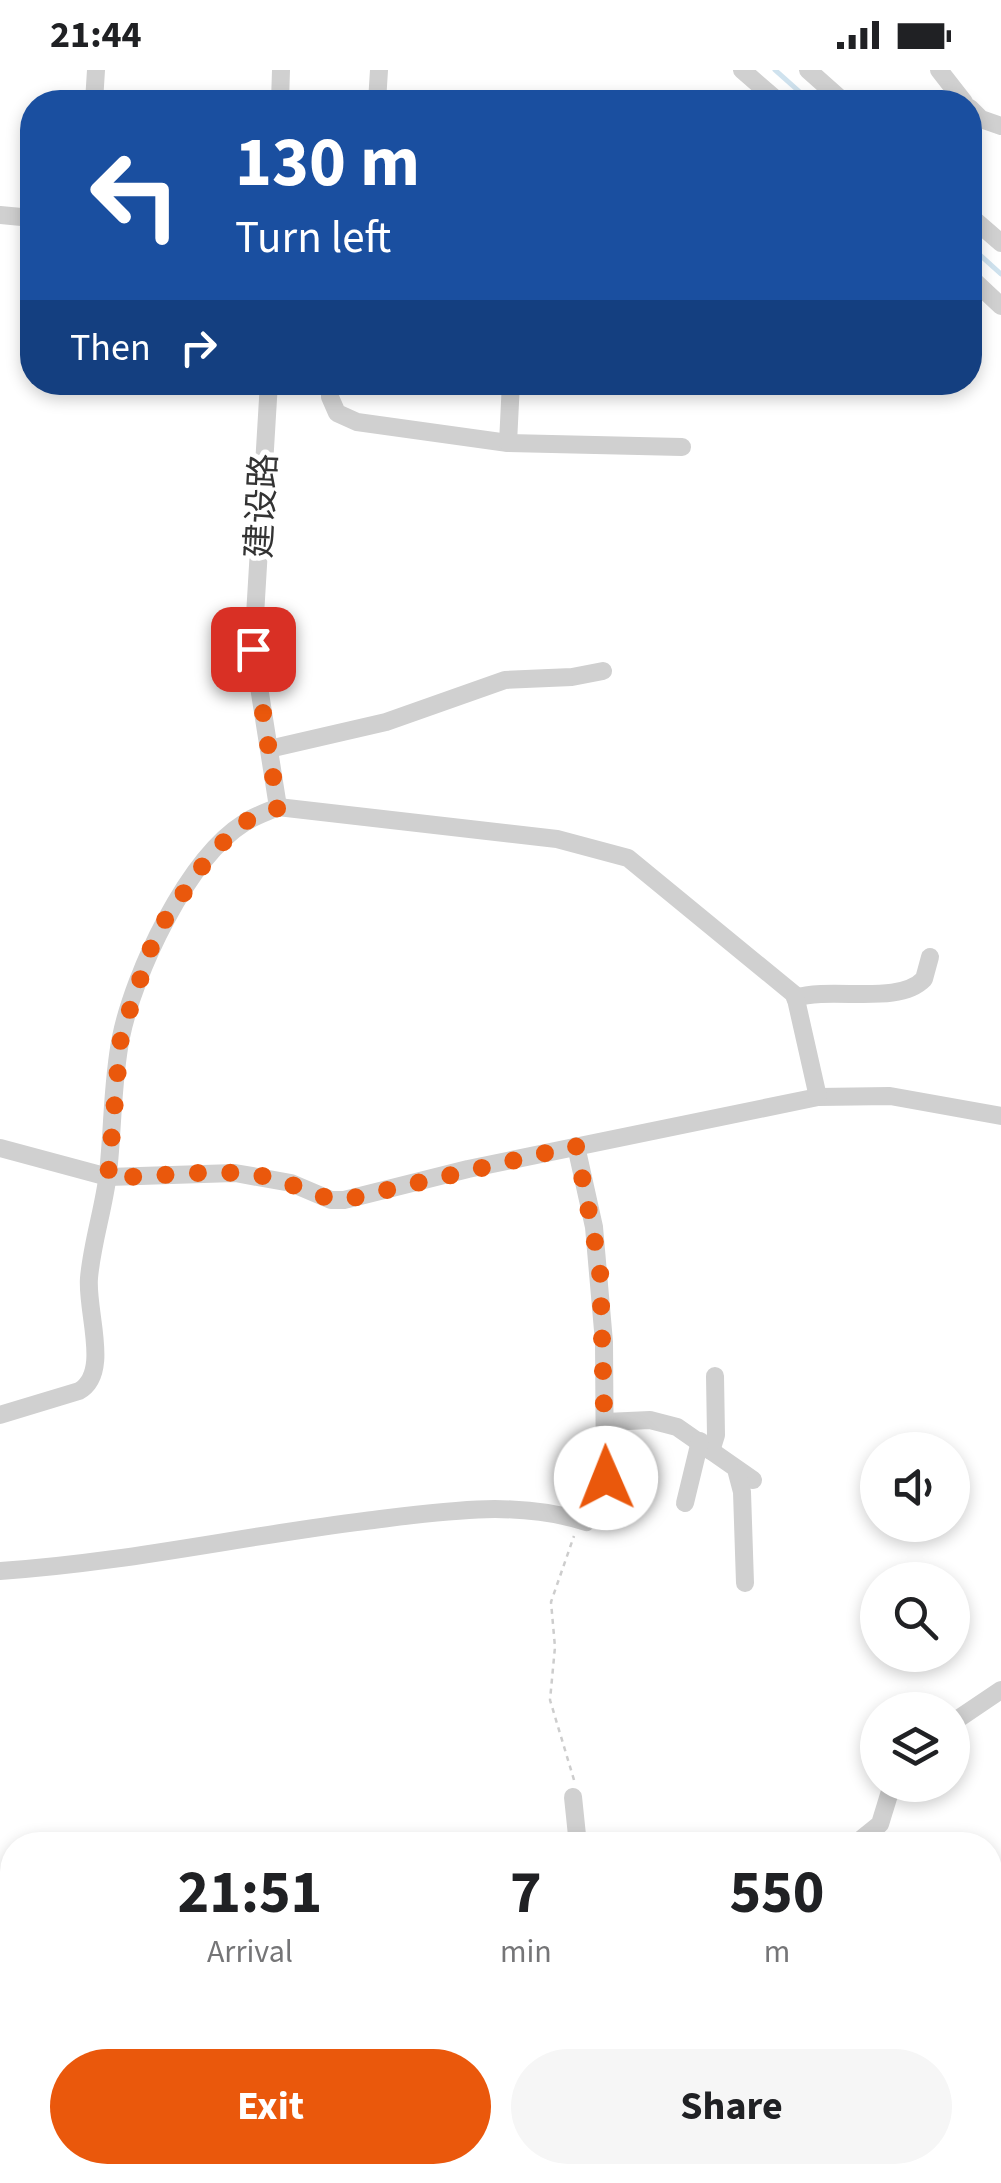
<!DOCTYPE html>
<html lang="en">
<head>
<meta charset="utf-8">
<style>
  :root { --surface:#fff; --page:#f6f6f6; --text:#202124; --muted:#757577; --accent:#ea580c }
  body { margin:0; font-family:"Source Sans 3","Noto Sans SC",sans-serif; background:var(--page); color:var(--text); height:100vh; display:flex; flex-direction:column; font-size:38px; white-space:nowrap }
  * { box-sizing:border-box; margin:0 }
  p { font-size:32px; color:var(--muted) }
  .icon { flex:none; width:55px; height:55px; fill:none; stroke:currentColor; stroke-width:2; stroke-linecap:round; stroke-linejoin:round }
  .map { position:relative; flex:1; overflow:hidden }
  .drawer { position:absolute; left:0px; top:1762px; width:1002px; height:352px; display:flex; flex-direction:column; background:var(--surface); border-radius:40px 40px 0 0; box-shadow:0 5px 15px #0003 }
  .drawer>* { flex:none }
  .guide { position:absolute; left:20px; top:20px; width:962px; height:305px; border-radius:40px; box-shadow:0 5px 15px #0003; background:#1a4fa0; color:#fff; overflow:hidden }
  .fabs { position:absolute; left:860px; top:1362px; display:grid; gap:20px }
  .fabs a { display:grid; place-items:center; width:110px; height:110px; border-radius:50%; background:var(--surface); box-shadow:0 5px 15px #0003; font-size:50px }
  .pin { position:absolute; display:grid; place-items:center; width:85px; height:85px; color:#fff; margin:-42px; border-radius:20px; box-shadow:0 5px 15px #0006 }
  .me { position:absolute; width:110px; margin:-55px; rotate:359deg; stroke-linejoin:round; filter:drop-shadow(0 0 8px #0008) }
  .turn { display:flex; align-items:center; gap:35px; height:210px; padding:0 50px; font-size:45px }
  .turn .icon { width:130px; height:130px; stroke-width:2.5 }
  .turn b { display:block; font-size:70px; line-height:85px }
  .then { display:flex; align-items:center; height:95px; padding:0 50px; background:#0003; gap:20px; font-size:38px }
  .eta { display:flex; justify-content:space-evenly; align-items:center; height:170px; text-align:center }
  .eta b { font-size:60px; font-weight:700; line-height:70px }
  .button { display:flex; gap:20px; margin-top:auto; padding:20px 50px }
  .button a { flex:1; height:115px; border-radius:60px; background:var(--accent); color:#fff; font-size:40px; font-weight:700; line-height:115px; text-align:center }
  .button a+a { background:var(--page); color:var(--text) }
  .status { display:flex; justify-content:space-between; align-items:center; height:70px; padding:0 50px; background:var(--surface); direction:ltr }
  .status svg { height:28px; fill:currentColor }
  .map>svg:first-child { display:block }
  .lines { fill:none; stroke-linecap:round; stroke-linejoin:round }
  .stream { stroke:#cfe2ee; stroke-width:5 }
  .path { stroke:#cdcdcd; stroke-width:2.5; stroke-dasharray:5 5; stroke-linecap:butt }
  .minor { stroke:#d0d0d0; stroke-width:18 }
  .route { stroke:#ea580c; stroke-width:18; stroke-dasharray:0 32.4 }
  .labels { text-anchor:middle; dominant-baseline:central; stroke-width:10; stroke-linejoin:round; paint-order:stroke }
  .street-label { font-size:35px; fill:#333; stroke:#fff }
</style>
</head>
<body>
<div class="status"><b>21:44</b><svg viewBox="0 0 49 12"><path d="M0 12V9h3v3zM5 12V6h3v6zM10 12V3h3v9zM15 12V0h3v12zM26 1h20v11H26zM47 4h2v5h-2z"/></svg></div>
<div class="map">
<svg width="1001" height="2113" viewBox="0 0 1001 2113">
  <rect width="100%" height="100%" fill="#fff"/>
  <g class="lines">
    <g class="stream">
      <path d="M 775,0 L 811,32"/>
      <path d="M 970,176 L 1001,204"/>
      <path d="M 990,1940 L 1001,1940"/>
      <path d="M 0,2006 L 12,2005"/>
    </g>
    <path class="path" d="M 574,1710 L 550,1630 L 555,1577 L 551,1532 L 574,1466"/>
    <g class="minor">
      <path d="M 742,0 L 779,32"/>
      <path d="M 808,0 L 844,32"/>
      <path d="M 939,0 L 964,32"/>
      <path d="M 94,32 L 96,0"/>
      <path d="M 280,32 L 281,0"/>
      <path d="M 377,32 L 379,0"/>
      <path d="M 970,38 L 981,49 L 1001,56"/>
      <path d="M 0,145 L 32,148"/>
      <path d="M 970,146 L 1001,173"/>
      <path d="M 970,207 L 1001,236"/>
      <path d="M 269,312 L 253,579 L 278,737"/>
      <path d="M 330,312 L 330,327 L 337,343 L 357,352 L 508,373 L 682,377"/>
      <path d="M 508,373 L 511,312"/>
      <path d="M 269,679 L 386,652 L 505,610 L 572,607 L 603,601"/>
      <path d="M 795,928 C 833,916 898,936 924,909 L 930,887"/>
      <path d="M 0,1078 L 108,1107 L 235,1103 L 291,1113 L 331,1130 L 344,1130 L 468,1099 L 818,1027 L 890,1026 L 1001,1046"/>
      <path d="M 0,1345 L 79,1321 C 111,1303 86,1242 89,1208 C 92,1173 104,1138 108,1103 C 113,1059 112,1011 121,967 C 134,903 187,789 244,753 C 254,746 267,742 278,737 L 557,769 L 628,788 L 795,925 L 818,1027"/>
      <path d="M 606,1352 L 650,1350 L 677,1357 L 753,1410"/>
      <path d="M 711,1381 L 716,1365 L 715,1306"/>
      <path d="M 737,1403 L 742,1422 L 745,1513"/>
      <path d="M 685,1433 L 700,1371"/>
      <path d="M 0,1501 C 123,1493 243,1466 365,1451 C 438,1442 515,1429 586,1452 L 605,1423 L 604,1272 L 594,1157 L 576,1076"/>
      <path d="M 952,1653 L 1001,1620"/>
      <path d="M 573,1727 L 578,1775"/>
      <path d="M 854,1775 L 880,1754 L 892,1715"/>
      <path d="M 990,1960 L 1001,1961"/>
      <path d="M 0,2021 L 12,2019"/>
      <path d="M 14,2102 L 30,2113"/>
      <path d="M 511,2102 L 512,2113"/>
      <path d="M 440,2113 L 442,2102"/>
      <path d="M 992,2113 L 1001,2100"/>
    </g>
  </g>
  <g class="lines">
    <path class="route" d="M 253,579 L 278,738 L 242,753 L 208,788 L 156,863 L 121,966 L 108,1107 C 158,1108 213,1097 263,1106 C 291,1111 316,1129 344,1130 L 576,1076 L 600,1198 L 606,1408"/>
  </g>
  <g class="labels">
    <g class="street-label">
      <text transform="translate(262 436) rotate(-87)">建设路</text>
    </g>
  </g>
</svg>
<div class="fabs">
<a><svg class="icon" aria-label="sound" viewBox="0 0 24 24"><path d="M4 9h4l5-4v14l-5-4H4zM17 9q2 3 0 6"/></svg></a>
<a><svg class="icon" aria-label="search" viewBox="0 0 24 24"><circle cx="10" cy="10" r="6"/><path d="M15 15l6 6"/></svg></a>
<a><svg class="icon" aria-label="layers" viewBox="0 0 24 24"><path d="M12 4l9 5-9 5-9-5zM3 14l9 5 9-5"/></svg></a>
</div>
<div class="pin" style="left:253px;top:579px;background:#d93025"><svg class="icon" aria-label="arrive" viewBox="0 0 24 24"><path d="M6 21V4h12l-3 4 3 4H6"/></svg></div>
<svg class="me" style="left:606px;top:1408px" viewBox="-20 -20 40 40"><circle r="19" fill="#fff"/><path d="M0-13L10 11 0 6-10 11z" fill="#ea580c"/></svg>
<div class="guide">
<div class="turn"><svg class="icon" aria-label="left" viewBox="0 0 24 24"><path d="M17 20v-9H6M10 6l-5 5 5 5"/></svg><div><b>130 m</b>Turn left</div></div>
<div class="then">Then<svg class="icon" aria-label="right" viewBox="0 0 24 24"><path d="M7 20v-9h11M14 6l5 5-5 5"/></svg></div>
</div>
<section class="drawer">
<div class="eta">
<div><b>21:51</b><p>Arrival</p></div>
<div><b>7</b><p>min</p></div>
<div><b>550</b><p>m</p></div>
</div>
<div class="button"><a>Exit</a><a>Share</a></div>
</section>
</div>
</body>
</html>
